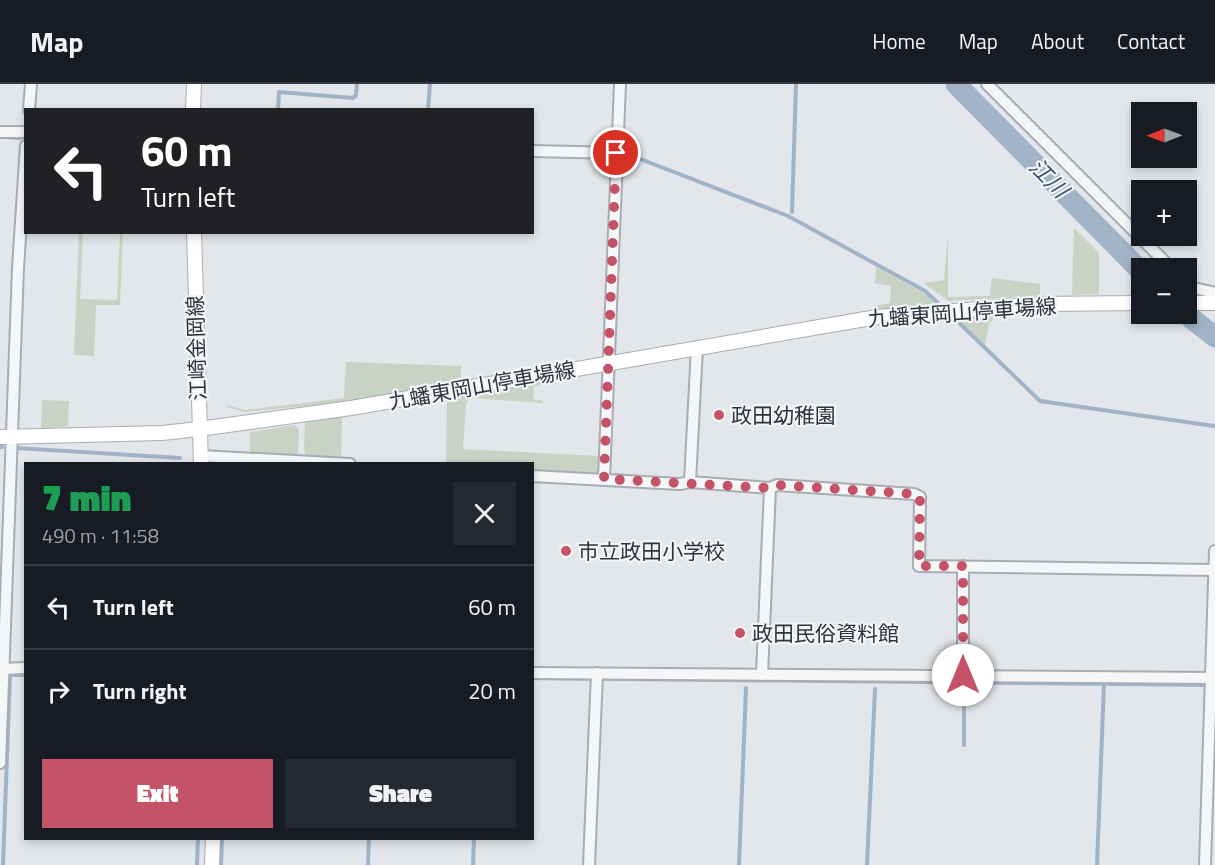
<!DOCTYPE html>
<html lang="en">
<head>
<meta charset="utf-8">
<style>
  :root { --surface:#171b24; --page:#242831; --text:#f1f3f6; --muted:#9ea1a6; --line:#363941; --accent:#c45368 }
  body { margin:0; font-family:"Titillium Web","Noto Sans JP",sans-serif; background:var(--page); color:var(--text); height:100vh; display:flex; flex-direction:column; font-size:22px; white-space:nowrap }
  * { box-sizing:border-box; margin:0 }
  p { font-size:20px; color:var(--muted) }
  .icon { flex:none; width:33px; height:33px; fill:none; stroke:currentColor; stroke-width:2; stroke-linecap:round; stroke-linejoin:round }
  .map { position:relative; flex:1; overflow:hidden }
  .details { position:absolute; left:24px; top:378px; width:510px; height:378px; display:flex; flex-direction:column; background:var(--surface); border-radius:0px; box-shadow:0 3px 9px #0003 }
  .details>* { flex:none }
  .guide { position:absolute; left:24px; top:24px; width:510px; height:126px; border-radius:0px; box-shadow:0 3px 9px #0003; background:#202124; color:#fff; overflow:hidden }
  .needle { width:39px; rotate:269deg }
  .controls { position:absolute; left:1131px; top:18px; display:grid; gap:12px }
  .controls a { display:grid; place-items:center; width:66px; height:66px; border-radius:0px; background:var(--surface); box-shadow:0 3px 9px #0003; font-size:30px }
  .pin { position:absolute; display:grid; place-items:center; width:51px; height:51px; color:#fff; margin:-26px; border:3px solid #fff; border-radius:50%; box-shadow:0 2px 6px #0007 }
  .me { position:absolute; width:66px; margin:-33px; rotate:0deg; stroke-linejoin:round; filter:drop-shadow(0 0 4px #0008) }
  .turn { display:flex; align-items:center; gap:21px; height:126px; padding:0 18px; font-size:27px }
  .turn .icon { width:78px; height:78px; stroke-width:2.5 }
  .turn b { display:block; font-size:42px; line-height:51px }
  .round { display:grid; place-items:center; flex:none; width:63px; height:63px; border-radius:0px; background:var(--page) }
  .headline { display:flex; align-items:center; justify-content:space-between; height:102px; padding:0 18px }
  h1 { font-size:36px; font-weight:800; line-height:45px; color:#1e9e55 }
  .action { display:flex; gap:12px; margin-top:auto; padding:12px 18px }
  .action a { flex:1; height:69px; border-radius:0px; background:var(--accent); color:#fff; font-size:24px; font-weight:800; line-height:69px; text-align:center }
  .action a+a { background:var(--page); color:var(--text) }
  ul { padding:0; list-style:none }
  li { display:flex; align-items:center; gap:18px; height:84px; padding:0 18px; border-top:2px solid var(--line) }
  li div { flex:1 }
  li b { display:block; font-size:22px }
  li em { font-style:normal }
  header { display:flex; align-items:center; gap:36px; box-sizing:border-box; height:84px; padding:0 30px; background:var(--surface); border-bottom:2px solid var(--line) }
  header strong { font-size:28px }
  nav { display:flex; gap:33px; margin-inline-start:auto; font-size:21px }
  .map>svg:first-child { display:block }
  .green { fill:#c9d3c4 }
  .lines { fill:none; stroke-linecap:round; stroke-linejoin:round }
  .stream { stroke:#a1b4c7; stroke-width:4 }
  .river { stroke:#a1b4c7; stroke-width:21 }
  .street-casing { stroke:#a8adb4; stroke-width:14 }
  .secondary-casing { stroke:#a8adb4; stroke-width:16 }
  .street { stroke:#f5f6f8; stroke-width:10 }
  .secondary { stroke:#fff; stroke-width:14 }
  .route { stroke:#c45368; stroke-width:10; stroke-dasharray:0 18 }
  .poi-dot { fill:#c45368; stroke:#f2f4f7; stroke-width:2 }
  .labels { text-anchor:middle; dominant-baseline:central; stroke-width:4.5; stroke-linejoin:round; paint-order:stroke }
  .street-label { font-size:21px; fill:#2c3440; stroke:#f2f4f7 }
  .poi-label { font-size:21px; fill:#2c3440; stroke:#f2f4f7; text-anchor:start }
  .water-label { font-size:22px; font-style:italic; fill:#395471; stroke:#f2f4f7 }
</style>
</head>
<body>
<header>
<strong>Map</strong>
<nav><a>Home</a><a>Map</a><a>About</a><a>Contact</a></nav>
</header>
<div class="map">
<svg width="1215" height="781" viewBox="0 0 1215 781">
  <rect width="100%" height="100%" fill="#e3e6ea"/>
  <g class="green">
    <path d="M 1074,144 L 1099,169 L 1099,210 L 1072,211 Z"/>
    <path d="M 79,149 L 83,149 L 80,215 L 117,216 L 120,149 L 123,149 L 120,221 L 96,221 L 94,272 L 74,271 Z"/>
    <path d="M 948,153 L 948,213 L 990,212 L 992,194 L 1040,200 L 1040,212 L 949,217 L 923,199 L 944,196 Z"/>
    <path d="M 876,183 L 927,211 L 935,220 L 874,227 L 874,222 L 890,219 L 891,202 L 875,199 Z"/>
    <path d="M 993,227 L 993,236 L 989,239 L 985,262 L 954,231 Z"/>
    <path d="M 346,278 L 461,282 L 461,298 L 346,318 L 244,328 L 227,323 L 227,321 L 245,326 L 344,314 Z"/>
    <path d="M 547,296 L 547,299 L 534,302 L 533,315 L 543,317 L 543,319 L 472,314 L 468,316 L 466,321 L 463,365 L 599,372 L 598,390 L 594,392 L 533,389 L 532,380 L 446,380 L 447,319 L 449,313 Z"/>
    <path d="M 42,316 L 69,317 L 68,342 L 41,345 Z"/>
    <path d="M 342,332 L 341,377 L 307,374 L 304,366 L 305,338 Z"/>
    <path d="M 295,341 L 299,347 L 298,372 L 250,369 L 250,348 Z"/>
  </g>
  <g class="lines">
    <g class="stream">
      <path d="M 278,26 L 279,8 L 353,14 L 356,11 L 357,0"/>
      <path d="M 428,26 L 430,0"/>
      <path d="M 4,53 L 20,54"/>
      <path d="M 622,64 L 622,68 L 788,132 L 925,207 L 938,219"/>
      <path d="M 792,128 L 796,0"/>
      <path d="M 952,232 L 1040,317 L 1214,342"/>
      <path d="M 0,363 L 2,363"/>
      <path d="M 16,364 L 180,374"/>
      <path d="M 615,391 L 638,393"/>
      <path d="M 8,591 L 26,591"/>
      <path d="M 532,594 L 1210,601"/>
      <path d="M 964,661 L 964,606"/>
      <path d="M 3,781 L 10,591"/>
      <path d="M 197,781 L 198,754"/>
      <path d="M 221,781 L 222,754"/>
      <path d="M 368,781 L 369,754"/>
      <path d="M 473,781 L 474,754"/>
      <path d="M 739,781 L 746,604"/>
      <path d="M 867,781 L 875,605"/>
      <path d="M 1097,781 L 1104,600"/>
    </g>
    <g class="river">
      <path d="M 956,0 L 1142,188"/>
      <path d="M 1186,230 L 1215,253"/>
    </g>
    <defs>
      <g id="street">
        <path d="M 987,0 L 1171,184"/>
        <path d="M 29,26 L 31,0"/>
        <path d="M 0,48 L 26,48"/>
        <path d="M 532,67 L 616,69"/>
        <path d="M 1186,199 L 1194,204 L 1215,209"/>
        <path d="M 200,372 L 350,380"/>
        <path d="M 532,392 L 680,400 L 690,398 L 770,404 L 777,401 L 914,410 L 920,413 L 919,482 L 1214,486"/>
        <path d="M 604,395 L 620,0"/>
        <path d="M 690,398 L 697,263"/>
        <path d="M 963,482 L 963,591"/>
        <path d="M 0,585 L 26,584"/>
        <path d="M 532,589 L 1215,594"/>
        <path d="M 762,591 L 770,404"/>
        <path d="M 0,679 L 18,184 L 26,62"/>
        <path d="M 589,781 L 597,589"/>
        <path d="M 1205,781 L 1215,467"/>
      </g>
      <g id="secondary">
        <path d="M 193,26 L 194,0"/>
        <path d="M 194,148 L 201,380"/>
        <path d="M 1186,219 L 1215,219"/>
        <path d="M 0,353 L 162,349 L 199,345 L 351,324 L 877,233 L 1040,220 L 1142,219"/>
        <path d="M 212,781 L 213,754"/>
      </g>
    </defs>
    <use href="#street" class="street-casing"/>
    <use href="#secondary" class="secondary-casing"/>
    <use href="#street" class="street"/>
    <use href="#secondary" class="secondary"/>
  </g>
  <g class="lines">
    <path class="route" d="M 616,69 L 604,395 L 770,404 L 777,401 L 914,410 L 920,413 L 919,482 L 963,482 L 963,591"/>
  </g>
  <g class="poi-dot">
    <circle cx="719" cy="331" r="6"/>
    <circle cx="566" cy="467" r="6"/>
    <circle cx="740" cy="549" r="6"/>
  </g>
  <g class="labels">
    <g class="street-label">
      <text transform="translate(962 228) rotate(-4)">九蟠東岡山停車場線</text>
      <text transform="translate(196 264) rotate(-92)">江崎金岡線</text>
      <text transform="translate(482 301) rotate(-10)">九蟠東岡山停車場線</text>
    </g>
    <g class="poi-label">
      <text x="731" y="331">政田幼稚園</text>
      <text x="578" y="467">市立政田小学校</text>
      <text x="752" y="549">政田民俗資料館</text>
    </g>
    <g class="water-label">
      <text transform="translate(1049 94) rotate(45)">江川</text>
    </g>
  </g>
</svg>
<div class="controls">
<a><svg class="needle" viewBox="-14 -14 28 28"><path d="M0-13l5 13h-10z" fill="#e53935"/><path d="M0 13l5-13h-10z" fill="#9ea1a6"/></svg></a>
<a>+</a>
<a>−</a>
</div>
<div class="pin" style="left:616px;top:69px;background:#d93025"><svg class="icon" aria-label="arrive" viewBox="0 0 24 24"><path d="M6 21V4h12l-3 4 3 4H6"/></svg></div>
<svg class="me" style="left:963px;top:591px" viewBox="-20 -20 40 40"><circle r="19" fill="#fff"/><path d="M0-13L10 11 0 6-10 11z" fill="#c45368"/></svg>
<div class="guide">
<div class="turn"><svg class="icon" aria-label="left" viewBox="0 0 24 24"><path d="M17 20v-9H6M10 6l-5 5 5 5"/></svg><div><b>60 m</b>Turn left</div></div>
</div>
<section class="details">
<div class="headline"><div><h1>7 min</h1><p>490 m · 11:58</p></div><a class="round"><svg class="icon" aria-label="close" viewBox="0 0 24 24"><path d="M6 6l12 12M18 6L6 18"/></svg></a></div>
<ul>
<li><svg class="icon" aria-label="left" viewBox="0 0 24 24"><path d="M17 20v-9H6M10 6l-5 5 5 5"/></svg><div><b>Turn left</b></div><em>60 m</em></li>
<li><svg class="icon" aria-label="right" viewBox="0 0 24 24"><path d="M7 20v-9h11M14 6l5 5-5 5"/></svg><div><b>Turn right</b></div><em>20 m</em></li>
</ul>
<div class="action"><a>Exit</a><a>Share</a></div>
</section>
</div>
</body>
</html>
